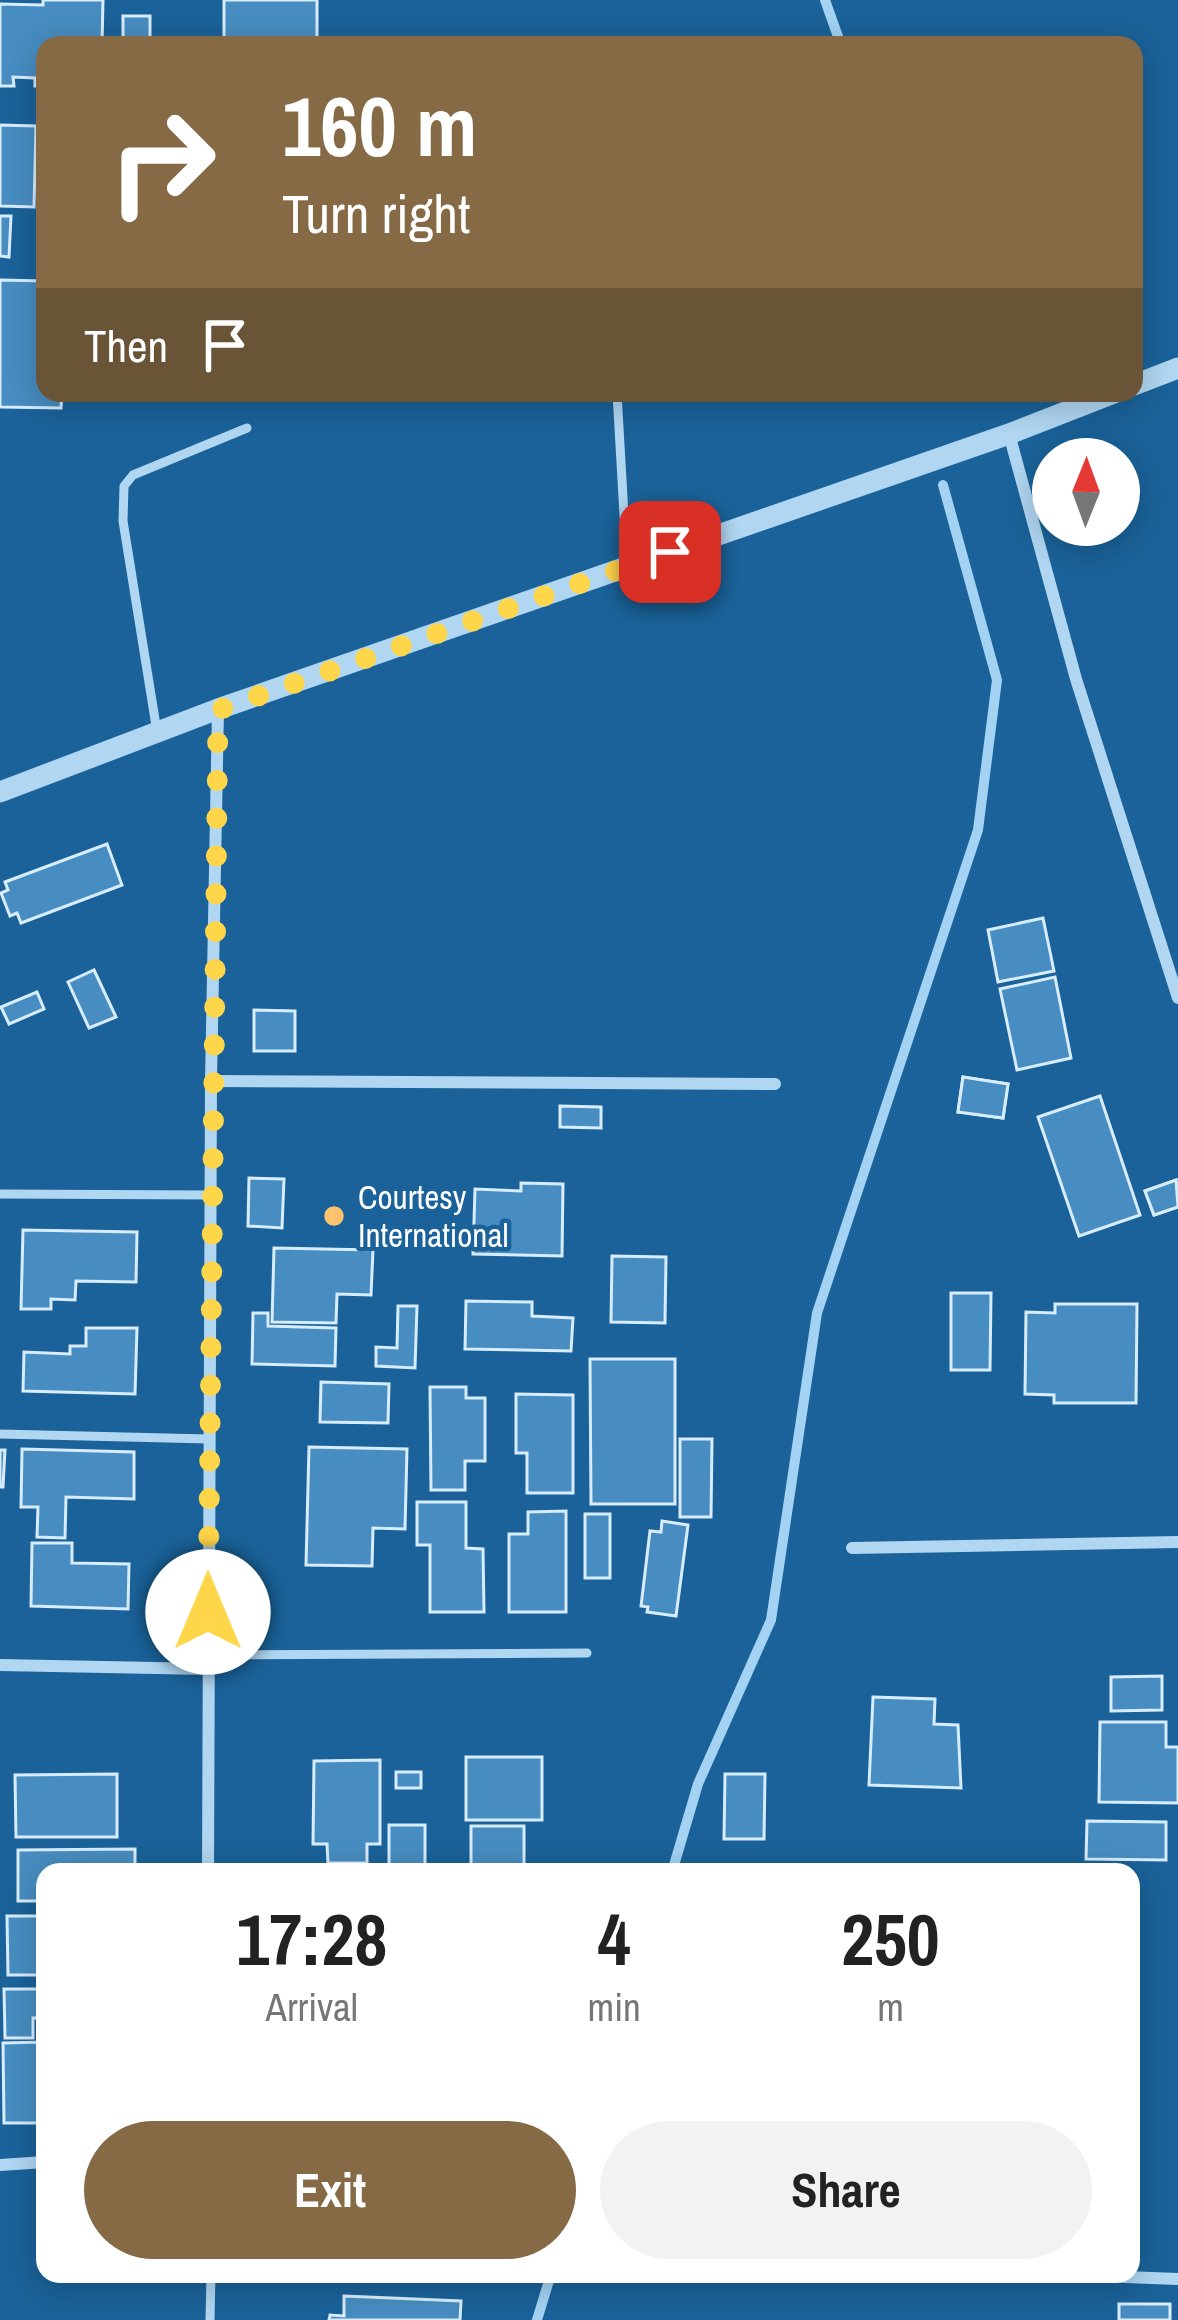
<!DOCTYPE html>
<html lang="en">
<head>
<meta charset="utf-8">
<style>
  :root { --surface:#fff; --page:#f2f2f2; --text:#222; --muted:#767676; --accent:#856a45 }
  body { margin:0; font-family:"Archivo Narrow",sans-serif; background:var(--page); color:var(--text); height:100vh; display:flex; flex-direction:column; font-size:45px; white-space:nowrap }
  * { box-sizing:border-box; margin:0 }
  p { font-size:39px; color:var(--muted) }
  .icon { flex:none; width:66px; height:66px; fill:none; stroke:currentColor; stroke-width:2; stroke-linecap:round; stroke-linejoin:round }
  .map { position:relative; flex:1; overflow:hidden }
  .side { position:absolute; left:36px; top:1863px; width:1104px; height:420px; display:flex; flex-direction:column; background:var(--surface); border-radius:24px; box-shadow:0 6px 30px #0003 }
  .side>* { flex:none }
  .guide { position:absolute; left:36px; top:36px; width:1107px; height:366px; border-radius:24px; box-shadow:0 6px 30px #0003; background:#856a45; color:#fff; overflow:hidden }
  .needle { width:78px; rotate:1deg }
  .controls { position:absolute; left:1032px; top:438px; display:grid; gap:24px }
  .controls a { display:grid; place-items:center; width:108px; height:108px; border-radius:50%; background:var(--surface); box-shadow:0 6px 30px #0003; font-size:60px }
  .pin { position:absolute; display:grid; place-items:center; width:102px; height:102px; color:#fff; margin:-51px; border-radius:24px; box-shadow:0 6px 18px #0006 }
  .me { position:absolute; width:132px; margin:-66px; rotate:0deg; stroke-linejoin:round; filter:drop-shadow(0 0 9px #0008) }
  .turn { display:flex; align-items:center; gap:42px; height:252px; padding:0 48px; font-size:54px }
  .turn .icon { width:156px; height:156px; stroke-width:2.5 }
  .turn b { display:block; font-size:84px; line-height:102px }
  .then { display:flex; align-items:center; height:114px; padding:0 48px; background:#0003; gap:24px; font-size:45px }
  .eta { display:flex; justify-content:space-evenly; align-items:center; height:204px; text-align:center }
  .eta b { font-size:72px; font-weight:800; line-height:84px }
  .primary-button { display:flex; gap:24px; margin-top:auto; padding:24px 48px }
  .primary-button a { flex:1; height:138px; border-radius:72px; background:var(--accent); color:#fff; font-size:48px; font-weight:800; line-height:138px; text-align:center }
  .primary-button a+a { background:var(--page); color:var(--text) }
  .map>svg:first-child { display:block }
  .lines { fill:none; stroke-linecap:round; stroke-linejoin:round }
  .stream { stroke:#a3d2f3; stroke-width:10 }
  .building { fill:#478dc1; stroke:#d7ecfc; stroke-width:3 }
  .service { stroke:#b0d6f1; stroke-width:9 }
  .minor { stroke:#b0d6f1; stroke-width:12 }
  .tertiary { stroke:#b0d6f1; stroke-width:21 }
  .route { stroke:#ffd54a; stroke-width:21; stroke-dasharray:0 37.8 }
  .poi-dot { fill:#ffc26f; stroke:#1a6299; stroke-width:4.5 }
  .labels { text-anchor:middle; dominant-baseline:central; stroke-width:9; stroke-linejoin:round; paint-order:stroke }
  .poi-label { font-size:33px; fill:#fff; stroke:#1a6299; text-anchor:start }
</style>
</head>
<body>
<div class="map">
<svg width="1178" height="2320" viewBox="0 0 1178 2320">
  <rect width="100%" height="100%" fill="#1a6299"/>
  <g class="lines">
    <g class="stream">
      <path d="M 825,0 L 841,45"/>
      <path d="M 672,1872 L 698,1784 L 771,1620 L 817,1313 L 978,830 L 997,680 L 943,485"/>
      <path d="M 537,2320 L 551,2274"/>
    </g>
  </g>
  <g class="building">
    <path d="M 43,0 L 103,0 L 102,45 L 45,45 L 45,86 L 35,86 L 35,78 L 13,77 L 14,86 L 0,86 L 0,4 L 43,5 Z"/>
    <rect x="224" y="0" width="93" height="45"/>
    <rect x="123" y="16" width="27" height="29"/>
    <path d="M 0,125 L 36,126 L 34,207 L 0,206 Z"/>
    <path d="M 0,216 L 11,216 L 9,257 L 0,256 Z"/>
    <path d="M 0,280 L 45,281 L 45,393 L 62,393 L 61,408 L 0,407 Z"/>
    <path d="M 107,844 L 122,885 L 21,923 L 17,913 L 10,916 L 1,893 L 8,890 L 5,882 Z"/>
    <path d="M 1043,918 L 1054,971 L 998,982 L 988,930 Z"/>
    <path d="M 94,970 L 116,1017 L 89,1028 L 68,982 Z"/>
    <path d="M 1055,977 L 1071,1058 L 1017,1070 L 1000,989 Z"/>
    <path d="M 37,992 L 44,1009 L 9,1024 L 1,1007 Z"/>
    <path d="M 254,1010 L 295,1011 L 295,1051 L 254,1051 Z"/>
    <path d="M 963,1077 L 1008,1084 L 1003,1118 L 958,1112 Z"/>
    <path d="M 963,1077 L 1008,1084 L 1003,1118 L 958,1112 Z"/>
    <path d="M 1100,1096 L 1140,1215 L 1079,1236 L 1038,1117 Z"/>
    <path d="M 560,1106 L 601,1107 L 601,1128 L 560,1127 Z"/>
    <path d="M 249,1178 L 284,1179 L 282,1228 L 248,1226 Z"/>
    <path d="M 1176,1180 L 1178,1207 L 1154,1215 L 1145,1191 Z"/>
    <path d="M 1176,1180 L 1178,1207 L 1154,1215 L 1145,1191 Z"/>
    <path d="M 521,1183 L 563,1184 L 562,1256 L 473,1254 L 475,1189 L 521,1191 Z"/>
    <path d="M 23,1230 L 137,1232 L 136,1282 L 76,1281 L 75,1300 L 51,1299 L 51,1309 L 21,1309 Z"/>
    <path d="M 274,1248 L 373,1250 L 371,1295 L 337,1294 L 336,1323 L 272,1322 Z"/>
    <path d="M 612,1256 L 666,1257 L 665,1323 L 611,1322 Z"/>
    <path d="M 951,1293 L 991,1293 L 990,1370 L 951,1370 Z"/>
    <path d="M 466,1301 L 532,1302 L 532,1316 L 573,1318 L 571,1351 L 465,1349 Z"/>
    <path d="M 1055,1304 L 1137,1304 L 1136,1403 L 1054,1403 L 1054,1395 L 1025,1394 L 1026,1312 L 1055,1313 Z"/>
    <path d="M 398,1306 L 417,1306 L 415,1368 L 376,1366 L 376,1347 L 397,1348 Z"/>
    <path d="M 253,1313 L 268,1313 L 268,1326 L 336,1328 L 335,1366 L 252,1364 Z"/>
    <path d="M 86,1328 L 137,1328 L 135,1394 L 23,1391 L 24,1352 L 70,1354 L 70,1346 L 86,1346 Z"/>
    <path d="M 590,1359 L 675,1359 L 675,1504 L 591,1504 Z"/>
    <path d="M 321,1382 L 389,1384 L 388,1423 L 320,1422 Z"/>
    <path d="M 430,1387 L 466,1387 L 466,1398 L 485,1398 L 485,1461 L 465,1461 L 465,1490 L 431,1490 Z"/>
    <path d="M 516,1394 L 573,1395 L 573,1493 L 527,1493 L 527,1453 L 516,1453 Z"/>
    <path d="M 680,1439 L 712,1439 L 711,1517 L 680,1517 Z"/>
    <path d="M 309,1447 L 407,1449 L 405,1529 L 373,1528 L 372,1566 L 306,1565 Z"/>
    <path d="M 22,1449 L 134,1452 L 134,1499 L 66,1497 L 65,1538 L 37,1537 L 38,1507 L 21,1507 Z"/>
    <path d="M 0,1450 L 5,1450 L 3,1487 L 0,1487 Z"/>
    <path d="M 417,1502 L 466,1502 L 466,1548 L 483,1549 L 484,1612 L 430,1612 L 430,1545 L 417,1545 Z"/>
    <path d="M 566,1511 L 566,1612 L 509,1612 L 509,1534 L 528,1534 L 528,1512 Z"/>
    <rect x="585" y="1514" width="25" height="64"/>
    <path d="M 662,1521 L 688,1525 L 676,1616 L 647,1612 L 648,1607 L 641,1606 L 650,1531 L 661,1532 Z"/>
    <path d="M 32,1543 L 72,1543 L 72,1563 L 129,1564 L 128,1609 L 31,1606 Z"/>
    <path d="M 1162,1676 L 1162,1710 L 1111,1711 L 1111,1677 Z"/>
    <path d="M 873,1697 L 935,1699 L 934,1724 L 958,1725 L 961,1788 L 869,1785 Z"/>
    <path d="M 1100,1722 L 1166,1722 L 1166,1747 L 1178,1747 L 1178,1803 L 1099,1802 Z"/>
    <rect x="466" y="1757" width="76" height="63"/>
    <path d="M 380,1760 L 380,1844 L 367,1844 L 367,1863 L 328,1863 L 327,1844 L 313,1844 L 314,1761 Z"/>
    <rect x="396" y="1772" width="25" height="16"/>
    <path d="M 117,1774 L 117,1837 L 16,1837 L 15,1775 Z"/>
    <path d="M 725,1774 L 765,1774 L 764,1839 L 724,1839 Z"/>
    <path d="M 1087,1821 L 1166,1822 L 1166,1860 L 1086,1859 Z"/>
    <rect x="389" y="1825" width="36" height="40"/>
    <rect x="471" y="1826" width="53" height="46"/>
    <path d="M 135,1849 L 135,1872 L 45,1872 L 44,1901 L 18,1901 L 18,1850 Z"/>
    <path d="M 7,1916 L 45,1916 L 45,1975 L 8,1975 Z"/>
    <path d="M 4,1989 L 38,1989 L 39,2018 L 33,2018 L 33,2038 L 5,2038 Z"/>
    <path d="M 45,2042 L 45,2123 L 4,2123 L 3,2043 Z"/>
    <path d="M 237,2274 L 344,2274 L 344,2279 L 237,2277 Z"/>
    <path d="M 353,2274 L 481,2274 L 481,2277 Z"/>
    <path d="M 344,2296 L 461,2301 L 460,2320 L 329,2320 L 330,2315 L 344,2316 Z"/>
    <rect x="1119" y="2304" width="51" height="16"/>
  </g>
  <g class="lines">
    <g class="service">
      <path d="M 617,393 L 627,567"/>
      <path d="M 157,732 L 123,521 L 124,486 L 133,475 L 247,428"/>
      <path d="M 0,1194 L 210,1195"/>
      <path d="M 0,1434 L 209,1439"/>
      <path d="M 208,1655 L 587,1653"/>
      <path d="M 210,2320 L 211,2274"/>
    </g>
    <g class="minor">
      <path d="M 1009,434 L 1076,679 L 1178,998"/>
      <path d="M 211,1081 L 775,1084"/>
      <path d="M 852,1548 L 1178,1542"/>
      <path d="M 0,1665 L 207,1669"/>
      <path d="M 208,1872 L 211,1081 L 218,709"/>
      <path d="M 0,2165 L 45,2162"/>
      <path d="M 1047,2274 L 1178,2279"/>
    </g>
    <g class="tertiary">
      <path d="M 1134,385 L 1178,368"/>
      <path d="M 0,792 L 218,709 L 1009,434 L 1114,393"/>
    </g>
  </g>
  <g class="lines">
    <path class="route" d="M 208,1612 L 218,710 L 670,552"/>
  </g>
  <circle class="poi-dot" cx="334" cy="1216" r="12"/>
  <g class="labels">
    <g class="poi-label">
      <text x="358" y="1197">Courtesy<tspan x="358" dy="38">International</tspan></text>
    </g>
  </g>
</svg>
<div class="controls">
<a><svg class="needle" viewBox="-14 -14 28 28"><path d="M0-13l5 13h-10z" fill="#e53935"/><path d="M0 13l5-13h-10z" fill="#767676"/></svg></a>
</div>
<div class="pin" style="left:670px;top:552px;background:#d93025"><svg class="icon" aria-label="arrive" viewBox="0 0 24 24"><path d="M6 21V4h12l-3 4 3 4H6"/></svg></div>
<svg class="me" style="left:208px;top:1612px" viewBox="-20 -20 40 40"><circle r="19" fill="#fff"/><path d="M0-13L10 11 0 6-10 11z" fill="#ffd54a"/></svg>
<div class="guide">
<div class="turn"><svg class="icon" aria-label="right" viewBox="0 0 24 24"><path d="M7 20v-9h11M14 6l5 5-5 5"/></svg><div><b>160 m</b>Turn right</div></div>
<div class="then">Then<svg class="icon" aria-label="arrive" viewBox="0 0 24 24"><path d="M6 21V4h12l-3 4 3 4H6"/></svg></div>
</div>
<section class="side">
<div class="eta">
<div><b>17:28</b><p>Arrival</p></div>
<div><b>4</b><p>min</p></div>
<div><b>250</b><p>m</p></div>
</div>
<div class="primary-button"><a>Exit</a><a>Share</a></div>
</section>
</div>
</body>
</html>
